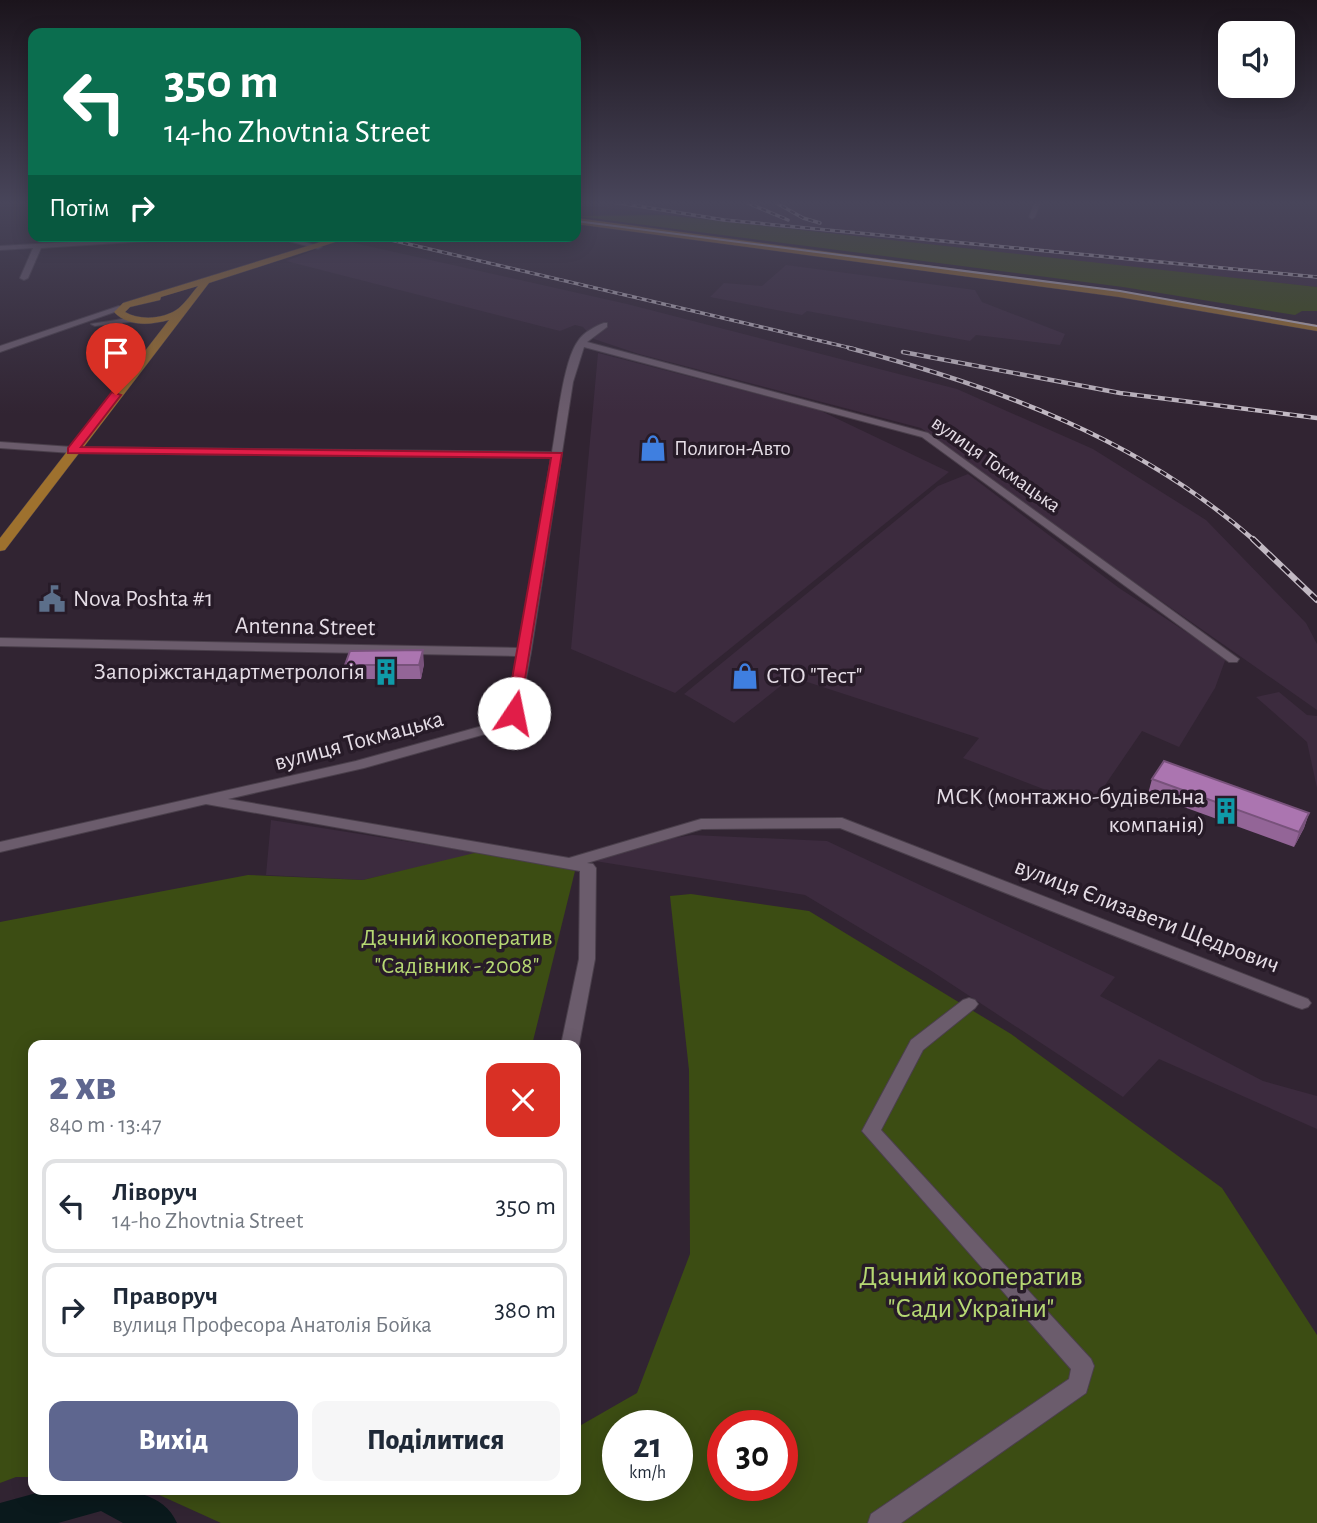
<!DOCTYPE html>
<html lang="uk">
<head>
<meta charset="utf-8">
<style>
  :root { --surface:#fff; --page:#f6f6f7; --text:#1f2937; --muted:#747a83; --line:#e0e1e3; --accent:#5e668f }
  body { margin:0; font-family:"Alegreya Sans",sans-serif; background:var(--page); color:var(--text); height:100vh; display:flex; flex-direction:column; font-size:26px; white-space:nowrap }
  * { box-sizing:border-box; margin:0 }
  p { font-size:23px; color:var(--muted) }
  .icon { flex:none; width:38px; height:38px; fill:none; stroke:currentColor; stroke-width:2; stroke-linecap:round; stroke-linejoin:round }
  .map { position:relative; flex:1; overflow:hidden }
  .sheet { position:absolute; left:28px; top:1040px; width:553px; height:455px; display:flex; flex-direction:column; background:var(--surface); border-radius:14px; box-shadow:0 4px 18px #0003 }
  .sheet>* { flex:none }
  .hud { position:absolute; left:28px; top:28px; width:553px; height:214px; border-radius:14px; box-shadow:0 4px 18px #0003; background:#0b6e4f; color:#fff; overflow:hidden }
  .buttons { position:absolute; left:1218px; top:21px; display:grid; gap:14px }
  .buttons a { display:grid; place-items:center; width:77px; height:77px; border-radius:14px; background:var(--surface); box-shadow:0 4px 18px #0003; font-size:35px }
  .speed { position:absolute; left:602px; top:1410px; display:flex; gap:14px; font-size:35px; font-weight:700; text-align:center }
  .speed>* { display:grid; place-content:center; width:91px; height:91px; border-radius:50%; background:var(--surface); box-shadow:0 4px 18px #0003; line-height:1 }
  .speed small { font-size:18px; font-weight:400 }
  .speed .limit { border:10px solid #d22; background:#fff; color:#111 }
  .pin { position:absolute; display:grid; place-items:center; width:60px; height:60px; color:#fff; margin:-72px -30px; border-radius:50% 50% 50% 0; rotate:-45deg; box-shadow:0 0 7px #0007 }
  .pin .icon { rotate:45deg }
  .me { position:absolute; width:77px; margin:-38px; rotate:11deg; stroke-linejoin:round; filter:drop-shadow(0 0 5px #0008) }
  .turn { display:flex; align-items:center; gap:24px; height:147px; padding:0 21px; font-size:32px }
  .turn .icon { width:91px; height:91px; stroke-width:2.5 }
  .turn b { display:block; font-size:49px; line-height:60px }
  .then { display:flex; align-items:center; height:66px; padding:0 21px; background:#0003; gap:14px; font-size:26px }
  .round { display:grid; place-items:center; flex:none; width:74px; height:74px; border-radius:14px; background:var(--page) }
  .overview { display:flex; align-items:center; justify-content:space-between; height:119px; padding:0 21px }
  h1 { font-size:42px; font-weight:800; line-height:52px; color:var(--accent) }
  .button { display:flex; gap:14px; margin-top:auto; padding:14px 21px }
  .button a { flex:1; height:80px; border-radius:14px; background:var(--accent); color:#fff; font-size:28px; font-weight:800; line-height:80px; text-align:center }
  .button a+a { background:var(--page); color:var(--text) }
  ul { padding:0; list-style:none }
  li { display:flex; align-items:center; gap:21px; height:94px; margin:0 14px 10px; padding:0 7px; border:4px solid var(--line); border-radius:14px }
  li div { flex:1 }
  li b { display:block; font-size:26px }
  li em { font-style:normal }
  .map>svg:first-child { display:block }
  .built { fill:#3c2b3e }
  .green { fill:#3c4d13; fill-rule:evenodd }
  .lines { fill:none; stroke-linecap:round; stroke-linejoin:round }
  .river { fill:#0a191c; fill-rule:evenodd }
  .minor-casing { stroke:#4a3f4b; stroke-width:2 }
  .major-casing { stroke:#4a3f4b; stroke-width:1 }
  .minor { fill:#6b5c6c; fill-rule:evenodd }
  .major { fill:#9e712e; fill-rule:evenodd }
  .tram { stroke:#c2b9c3; stroke-width:2 }
  .rail-far2-casing { stroke:#c2b9c3; stroke-width:3.5 }
  .rail-far1-casing { stroke:#c2b9c3; stroke-width:4.5 }
  .rail-casing { stroke:#c2b9c3; stroke-width:6 }
  .rail-far2 { stroke:#271b28; stroke-width:2; stroke-dasharray:5; stroke-linecap:butt }
  .rail-far1 { stroke:#271b28; stroke-width:2.5; stroke-dasharray:7; stroke-linecap:butt }
  .rail { stroke:#271b28; stroke-width:3.5; stroke-dasharray:10; stroke-linecap:butt }
  .wall { fill:#936597 }
  .shaded-wall { fill:#78527b }
  .building { fill:#ab75b0; stroke:#78527b; stroke-width:2 }
  .route { fill:#e11d48; stroke:#92132f; stroke-width:2 }
  .labels { text-anchor:middle; dominant-baseline:central; stroke-width:7; stroke-linejoin:round; paint-order:stroke }
  .far-poi-label { font-size:21px; fill:#e5dde6; stroke:#271b28; text-anchor:start }
  .far-street-label { font-size:21px; fill:#e5dde6; stroke:#271b28 }
  .poi-label { font-size:24px; fill:#e5dde6; stroke:#271b28; text-anchor:start }
  .street-label { font-size:24px; fill:#e5dde6; stroke:#271b28 }
  .park-label { font-size:24px; fill:#b6d873; stroke:#271b28 }
  .near-park-label { font-size:28px; fill:#b6d873; stroke:#271b28 }
</style>
</head>
<body>
<div class="map">
<svg width="1317" height="1523" viewBox="0 0 1317 1523">
  <rect width="100%" height="100%" fill="#312432"/>
  <g class="built">
    <path d="M 576,201 L 1317,201 L 1317,287 L 838,236 L 576,204 Z"/>
    <path d="M 341,240 L 627,304 L 957,389 L 1093,449 L 1206,520 L 1306,623 L 1317,644 L 1317,710 L 1074,540 L 921,428 L 639,354 L 594,339 L 583,327 L 575,325 L 560,331 L 286,261 Z"/>
    <path d="M 786,265 L 975,290 L 982,302 L 1065,334 L 1060,345 L 976,335 L 970,341 L 807,311 L 802,315 L 710,297 L 724,283 L 762,286 Z"/>
    <path d="M 598,353 L 819,410 L 949,472 L 675,693 L 571,649 Z"/>
    <path d="M 968,474 L 1119,588 L 1226,658 L 1215,688 L 1179,747 L 1142,731 L 1090,807 L 963,758 L 979,738 L 792,677 L 734,723 L 684,694 L 938,486 Z"/>
    <path d="M 1279,692 L 1307,715 L 1317,716 L 1317,788 L 1307,742 L 1256,697 Z"/>
    <path d="M 271,820 L 480,853 L 363,880 L 266,875 Z"/>
    <path d="M 692,835 L 827,841 L 1115,977 L 1100,996 L 1263,1081 L 1317,1096 L 1317,1129 L 1159,1059 L 1123,1097 L 930,970 L 805,895 L 595,861 L 600,851 Z"/>
  </g>
  <g class="green">
    <path d="M 665,215 L 1317,287 L 1317,311 L 1302,311 L 1295,315 L 1123,287 L 576,216 Z"/>
    <path d="M 487,850 L 575,871 L 532,1045 L 33,1045 L 33,1477 L 16,1477 L 0,1483 L 0,922 L 248,875 L 363,880 Z"/>
    <path d="M 691,894 L 809,911 L 1011,1034 L 1222,1188 L 1317,1335 L 1317,1523 L 221,1523 L 146,1489 L 576,1489 L 576,1428 L 637,1393 L 690,1254 L 689,1070 L 670,896 ZM 618,1426 L 677,1426 L 677,1486 L 618,1486 ZM 723,1426 L 782,1426 L 782,1486 L 723,1486 Z"/>
  </g>
  <g class="lines">
    <path class="river" d="M 51,1489 C 90,1489 159,1480 177,1523 L 123,1523 L 101,1511 L 58,1523 L 0,1523 L 0,1503 Z"/>
    <defs>
      <g id="minor">
        <path d="M 1035,201 L 1041,201 L 1035,217 L 1032,219 L 1029,217 Z"/>
        <path d="M 179,236 L 226,236 L 41,248 L 28,278 L 24,280 L 20,278 L 33,248 L 0,250 L 0,246 Z"/>
        <path d="M 270,236 L 283,236 L 322,247 L 318,249 Z"/>
        <path d="M 119,306 L 126,308 L 0,352 L 0,346 Z"/>
        <path d="M 135,317 L 139,319 L 138,321 L 95,326 L 91,324 Z"/>
        <path d="M 604,323 L 607,323 L 607,327 L 587,342 L 928,433 L 1239,659 L 1237,662 L 1229,662 L 922,437 L 584,347 L 573,382 L 531,652 L 519,716 L 496,731 L 364,768 L 228,799 L 569,858 L 701,819 L 842,818 L 1308,999 L 1311,1003 L 1308,1007 L 1302,1009 L 1296,1007 L 840,828 L 702,829 L 587,863 L 593,864 L 596,868 L 595,959 L 579,1045 L 576,1050 L 576,1045 L 561,1045 L 579,959 L 580,871 L 206,804 L 0,852 L 0,842 L 356,761 L 486,725 L 508,712 L 517,656 L 0,646 L 0,638 L 519,648 L 551,458 L 72,453 L 0,448 L 0,442 L 72,447 L 552,452 C 557,425 563,361 578,341 C 583,333 595,326 604,323 Z"/>
        <path d="M 969,998 L 975,1000 L 978,1004 L 975,1008 L 923,1050 L 881,1130 L 1091,1359 L 1094,1366 L 1086,1393 L 901,1523 L 868,1523 L 871,1514 L 1069,1379 L 1071,1369 L 862,1131 L 911,1040 L 963,1000 Z"/>
      </g>
      <g id="major">
        <path d="M 576,218 L 1119,291 L 1317,325 L 1317,331 L 1119,297 L 576,224 Z"/>
        <path d="M 340,236 L 354,236 L 209,283 L 5,550 L 0,551 L 0,538 L 169,320 C 150,325 128,327 114,312 L 123,303 ZM 198,286 C 192,293 186,302 179,308 C 165,319 140,321 125,312 L 130,307 L 160,300 L 161,297 Z"/>
      </g>
    </defs>
    <use href="#minor" class="minor-casing"/>
    <use href="#major" class="major-casing"/>
    <use href="#minor" class="minor"/>
    <use href="#major" class="major"/>
    <path class="tram" d="M 576,221 L 1120,291 L 1317,326"/>
    <defs>
      <g id="rail-far2">
        <path d="M 607,201 L 724,220 L 1317,277"/>
        <path d="M 743,201 L 788,220"/>
        <path d="M 773,201 L 803,218 L 820,223"/>
        <path d="M 374,236 L 855,349"/>
      </g>
      <g id="rail-far1">
        <path d="M 849,348 C 995,386 1140,439 1255,541"/>
        <path d="M 903,352 L 1120,393 L 1317,418"/>
      </g>
      <path id="rail" d="M 1253,539 L 1317,600"/>
    </defs>
    <use href="#rail-far2" class="rail-far2-casing"/>
    <use href="#rail-far1" class="rail-far1-casing"/>
    <use href="#rail" class="rail-casing"/>
    <use href="#rail-far2" class="rail-far2"/>
    <use href="#rail-far1" class="rail-far1"/>
    <use href="#rail" class="rail"/>
  </g>
  <g class="wall">
    <path d="M 424,664 L 421,679 L 347,679 L 345,665 Z"/>
    <path d="M 1152,779 L 1309,813 L 1304,828 L 1294,847 L 1148,794 Z"/>
  </g>
  <g class="shaded-wall">
    <path d="M 423,650 L 424,664 L 421,679 L 419,665 Z"/>
    <path d="M 1309,813 L 1304,828 L 1294,847 L 1299,832 Z"/>
  </g>
  <g class="building">
    <path d="M 423,650 L 419,665 L 345,665 L 350,651 Z"/>
    <path d="M 1164,761 L 1309,813 L 1299,832 L 1152,779 Z"/>
  </g>
  <linearGradient id="sky" x2="0" y2="1"><stop stop-color="#1b141c"/><stop offset="0.49" stop-color="#48455a"/><stop offset="1" stop-color="#48455a" stop-opacity="0"/></linearGradient>
  <rect width="1317" height="414" fill="url(#sky)"/>
  <path class="route" d="M 112,392 L 121,395 L 81,447 L 562,453 L 519,716 L 514,717 L 506,713 L 551,458 L 68,453 L 68,448 Z"/>
  <defs>
    <symbol id="shop-bare" viewBox="-9 -9 18 18"><path d="M-5-2.5h2.3a2.7 3.5 0 0 1 5.4 0H5L5.5 6h-11ZM-1.5-2.5h3a1.5 2.3 0 0 0-3 0Z" fill="#3f7fe0" stroke="#271b28" stroke-width="2.5" paint-order="stroke"/></symbol>
    <symbol id="civic-bare" viewBox="-9 -9 18 18"><path d="M-.6-6.5H3V-4.5H.6V-3L4-1V1h2V6H-6V1h2V-1L-.6-3ZM-1.2 2.5V6h2.4V2.5Z" fill="#5c6f8a" stroke="#271b28" stroke-width="2.5" paint-order="stroke"/></symbol>
    <symbol id="building-bare" viewBox="-9 -9 18 18"><path d="M-4-6H4V6H1V3H-1V6H-4ZM-2.5-4.3h1.7v1.8h-1.7ZM.8-4.3h1.7v1.8H.8ZM-2.5-1h1.7V.8h-1.7ZM.8-1h1.7V.8H.8Z" fill="#0f9aa8" stroke="#271b28" stroke-width="2.5" paint-order="stroke"/></symbol>
  </defs>
  <g fill-rule="evenodd">
    <use href="#shop-bare" x="634" y="429" width="38" height="38"/>
    <use href="#civic-bare" x="33" y="580" width="38" height="38"/>
    <use href="#building-bare" x="367" y="653" width="38" height="38"/>
    <use href="#shop-bare" x="726" y="657" width="38" height="38"/>
    <use href="#building-bare" x="1207" y="792" width="38" height="38"/>
  </g>
  <g class="labels">
    <g class="far-poi-label">
      <text x="674" y="448">Полигон-Авто</text>
    </g>
    <g class="far-street-label">
      <text transform="translate(996 464) rotate(35)">вулиця Токмацька</text>
    </g>
    <g class="poi-label">
      <text x="73" y="599">Nova Poshta #1</text>
      <text x="365" y="672" text-anchor="end">Запоріжстандартметрологія</text>
      <text x="766" y="676">СТО "Тест"</text>
      <text x="1205" y="797" text-anchor="end">МСК (монтажно-будівельна<tspan x="1205" dy="28">компанія)</tspan></text>
    </g>
    <g class="street-label">
      <text transform="translate(305 627) rotate(1)">Antenna Street</text>
      <text transform="translate(359 741) rotate(-15)">вулиця Токмацька</text>
      <text transform="translate(1147 916) rotate(21)">вулиця Єлизавети Щедрович</text>
    </g>
    <g class="park-label">
      <text x="457" y="938">Дачний кооператив<tspan x="457" dy="28">"Садівник - 2008"</tspan></text>
    </g>
    <g class="near-park-label">
      <text x="971" y="1277">Дачний кооператив<tspan x="971" dy="32">"Сади України"</tspan></text>
    </g>
  </g>
</svg>
<div class="buttons">
<a><svg class="icon" aria-label="sound" viewBox="0 0 24 24"><path d="M4 9h4l5-4v14l-5-4H4zM17 9q2 3 0 6"/></svg></a>
</div>
<div class="speed"><div>21<small>km/h</small></div><div class="limit">30</div></div>
<div class="pin" style="left:116px;top:395px;background:#d93025"><svg class="icon" aria-label="arrive" viewBox="0 0 24 24"><path d="M6 21V4h12l-3 4 3 4H6"/></svg></div>
<svg class="me" style="left:514px;top:713px" viewBox="-20 -20 40 40"><circle r="19" fill="#fff"/><path d="M0-13L10 11 0 6-10 11z" fill="#e11d48"/></svg>
<div class="hud">
<div class="turn"><svg class="icon" aria-label="left" viewBox="0 0 24 24"><path d="M17 20v-9H6M10 6l-5 5 5 5"/></svg><div><b>350 m</b>14-ho Zhovtnia Street</div></div>
<div class="then">Потім<svg class="icon" aria-label="right" viewBox="0 0 24 24"><path d="M7 20v-9h11M14 6l5 5-5 5"/></svg></div>
</div>
<section class="sheet">
<div class="overview"><div><h1>2 хв</h1><p>840 m · 13:47</p></div><a class="round" style="background:#d93025;color:#fff"><svg class="icon" aria-label="close" viewBox="0 0 24 24"><path d="M6 6l12 12M18 6L6 18"/></svg></a></div>
<ul>
<li><svg class="icon" aria-label="left" viewBox="0 0 24 24"><path d="M17 20v-9H6M10 6l-5 5 5 5"/></svg><div><b>Ліворуч</b><p>14-ho Zhovtnia Street</p></div><em>350 m</em></li>
<li><svg class="icon" aria-label="right" viewBox="0 0 24 24"><path d="M7 20v-9h11M14 6l5 5-5 5"/></svg><div><b>Праворуч</b><p>вулиця Професора Анатолія Бойка</p></div><em>380 m</em></li>
</ul>
<div class="button"><a>Вихід</a><a>Поділитися</a></div>
</section>
</div>
</body>
</html>
